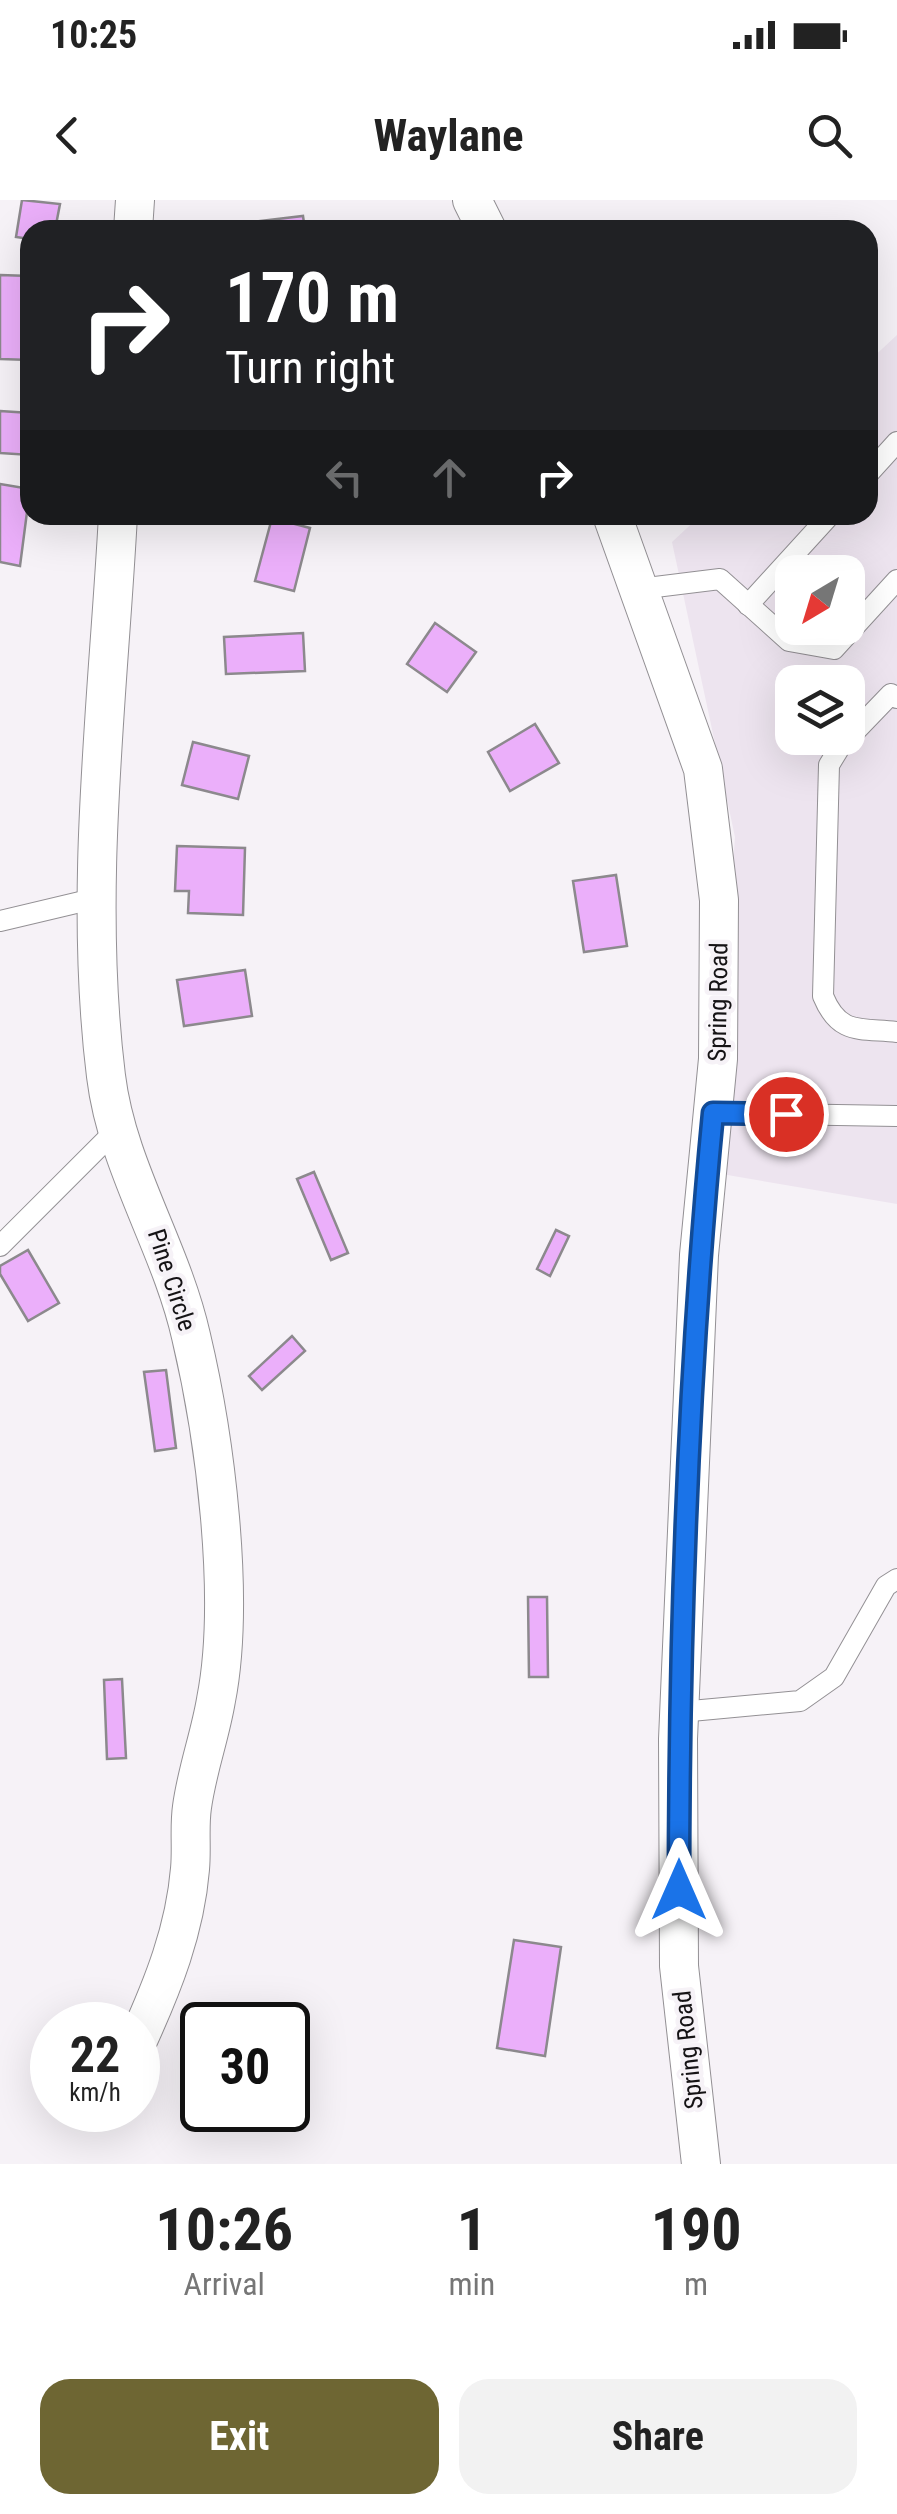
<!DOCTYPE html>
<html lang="en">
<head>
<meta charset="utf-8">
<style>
  :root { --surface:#fff; --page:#f2f2f2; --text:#222; --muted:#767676; --accent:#6e6633 }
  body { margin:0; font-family:"Roboto Condensed",sans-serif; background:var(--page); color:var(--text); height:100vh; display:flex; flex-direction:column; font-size:38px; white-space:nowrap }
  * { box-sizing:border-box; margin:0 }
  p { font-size:32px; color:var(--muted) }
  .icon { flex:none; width:55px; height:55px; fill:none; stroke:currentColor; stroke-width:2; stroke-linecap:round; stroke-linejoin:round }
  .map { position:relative; height:1964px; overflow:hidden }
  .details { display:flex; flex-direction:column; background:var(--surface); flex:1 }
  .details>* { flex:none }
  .banner { position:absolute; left:20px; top:20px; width:858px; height:305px; border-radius:30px; box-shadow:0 10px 40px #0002; background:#202124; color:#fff; overflow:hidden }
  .needle { width:65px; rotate:218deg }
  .tools { position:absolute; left:775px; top:355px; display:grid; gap:20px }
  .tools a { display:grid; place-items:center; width:90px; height:90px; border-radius:20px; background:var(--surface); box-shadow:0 10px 40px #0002; font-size:50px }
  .speed { position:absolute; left:30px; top:1802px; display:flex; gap:20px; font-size:50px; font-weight:700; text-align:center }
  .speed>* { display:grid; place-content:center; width:130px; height:130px; border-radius:50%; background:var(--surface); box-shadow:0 10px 40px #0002; line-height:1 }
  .speed small { font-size:25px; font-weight:400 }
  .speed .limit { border:5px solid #111; border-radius:15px; background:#fff; color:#111 }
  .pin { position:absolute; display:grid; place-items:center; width:85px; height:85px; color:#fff; margin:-42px; border:5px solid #fff; border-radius:50%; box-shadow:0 2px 10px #0007 }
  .me { position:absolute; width:110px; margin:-55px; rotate:0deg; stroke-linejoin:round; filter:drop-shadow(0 0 8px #0008) }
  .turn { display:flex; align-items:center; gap:35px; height:210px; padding:0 40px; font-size:45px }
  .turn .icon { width:130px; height:130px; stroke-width:2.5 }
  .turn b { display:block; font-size:70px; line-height:85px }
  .lanes { display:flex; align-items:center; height:95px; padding:0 40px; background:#0003; justify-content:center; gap:50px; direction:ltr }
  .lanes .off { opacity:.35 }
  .eta { display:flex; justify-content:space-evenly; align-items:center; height:170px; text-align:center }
  .eta b { font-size:60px; font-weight:700; line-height:70px }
  .cta { display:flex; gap:20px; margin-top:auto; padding:20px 40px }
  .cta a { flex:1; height:115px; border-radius:30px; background:var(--accent); color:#fff; font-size:40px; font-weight:700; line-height:115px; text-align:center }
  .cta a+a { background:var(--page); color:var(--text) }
  .status { display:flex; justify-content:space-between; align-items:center; height:70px; padding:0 50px; background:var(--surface); direction:ltr }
  .status svg { height:28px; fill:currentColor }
  header { display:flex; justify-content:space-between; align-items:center; height:130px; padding:0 40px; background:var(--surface); font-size:45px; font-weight:700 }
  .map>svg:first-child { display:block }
  .built { fill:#ede4ef; fill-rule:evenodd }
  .building { fill:#ebaffa; stroke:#8c898d; stroke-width:2.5 }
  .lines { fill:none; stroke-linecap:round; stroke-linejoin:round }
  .lane-casing { stroke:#939094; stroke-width:22 }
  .street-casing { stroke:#939094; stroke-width:40 }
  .lane { stroke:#fff; stroke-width:20 }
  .street { stroke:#fff; stroke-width:38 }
  .route-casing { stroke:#114b97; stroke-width:25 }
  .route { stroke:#1a73e8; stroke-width:18 }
  .labels { text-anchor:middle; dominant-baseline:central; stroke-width:9; stroke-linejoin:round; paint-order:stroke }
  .street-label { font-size:25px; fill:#151315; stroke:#f6f2f7 }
</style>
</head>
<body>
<div class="status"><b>10:25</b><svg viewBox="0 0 49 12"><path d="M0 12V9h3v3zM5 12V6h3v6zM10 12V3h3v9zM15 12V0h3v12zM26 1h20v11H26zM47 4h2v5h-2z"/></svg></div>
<header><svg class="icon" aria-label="back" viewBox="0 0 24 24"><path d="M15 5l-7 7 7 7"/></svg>Waylane<svg class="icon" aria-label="search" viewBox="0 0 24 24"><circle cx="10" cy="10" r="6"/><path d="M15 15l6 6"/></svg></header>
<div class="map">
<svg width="897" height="1964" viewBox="0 0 897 1964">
  <rect width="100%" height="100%" fill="#f6f2f7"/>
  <path class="built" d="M 897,135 L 897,1004 L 710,972 L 735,637 L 672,342 L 701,315 L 868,315 L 868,162 ZM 792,372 L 848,372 L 848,428 L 792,428 ZM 792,482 L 848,482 L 848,538 L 792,538 Z"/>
  <g class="building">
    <path d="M 22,0 L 60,4 L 55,30 L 30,30 L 30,39 L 16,37 Z"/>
    <path d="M 303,16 L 305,30 L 209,30 L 208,27 Z"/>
    <path d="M 0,75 L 30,76 L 30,160 L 0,159 Z"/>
    <path d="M 0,211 L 30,213 L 30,255 L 0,253 Z"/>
    <path d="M 0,284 L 30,289 L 20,366 L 0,362 Z"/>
    <path d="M 272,318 L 310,328 L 294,391 L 255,381 Z"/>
    <path d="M 435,423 L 476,452 L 447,492 L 407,464 Z"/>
    <path d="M 303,433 L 305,471 L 226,474 L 224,437 Z"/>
    <path d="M 535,524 L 559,563 L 510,591 L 488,552 Z"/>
    <path d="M 193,542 L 249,556 L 238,599 L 182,585 Z"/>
    <path d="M 177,646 L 245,648 L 243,715 L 188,713 L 189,691 L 175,691 Z"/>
    <path d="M 616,675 L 627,746 L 584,752 L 573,681 Z"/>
    <path d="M 245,770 L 252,816 L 184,826 L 177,780 Z"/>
    <path d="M 314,972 L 348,1053 L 331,1060 L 297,979 Z"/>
    <path d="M 556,1030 L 569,1036 L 550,1076 L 537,1069 Z"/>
    <path d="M 28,1050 L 59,1103 L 28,1121 L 0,1074 L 0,1066 Z"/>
    <path d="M 292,1136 L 305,1151 L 262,1190 L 249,1176 Z"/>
    <path d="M 166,1170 L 176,1248 L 155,1251 L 144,1172 Z"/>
    <path d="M 528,1397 L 547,1397 L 548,1477 L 529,1477 Z"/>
    <path d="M 122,1479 L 126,1558 L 107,1559 L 104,1480 Z"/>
    <path d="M 514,1740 L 561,1747 L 545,1856 L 497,1848 Z"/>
  </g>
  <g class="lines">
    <defs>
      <g id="lane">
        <path d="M 868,274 L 897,242"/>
        <path d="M 639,389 L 720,379 L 789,441 L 834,449 L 897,380"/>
        <path d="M 748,405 L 830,315"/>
        <path d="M 897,498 L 891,494 L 840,547 L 829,565 L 823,796 C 839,835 859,828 897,832"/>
        <path d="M 0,721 L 97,698"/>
        <path d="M 713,913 L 897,916"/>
        <path d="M 0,1046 L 119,927"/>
        <path d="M 680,1512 L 800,1501 L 834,1477 L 886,1386 L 897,1379"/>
      </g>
      <g id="street">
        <path d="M 472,0 L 487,30"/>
        <path d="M 133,30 L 135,0"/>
        <path d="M 118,315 C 108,501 83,691 106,876 C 117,967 171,1047 191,1136 C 215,1237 236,1398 216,1500 C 210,1536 197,1570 192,1607 C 189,1627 192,1648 190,1669 C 185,1730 163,1785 138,1840"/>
        <path d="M 612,315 L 703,569 L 719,700 L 718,859 L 699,1055 L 678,1539 L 679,1766 L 701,1964"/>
      </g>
    </defs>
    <use href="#lane" class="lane-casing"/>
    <use href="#street" class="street-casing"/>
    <use href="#lane" class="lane"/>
    <use href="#street" class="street"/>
  </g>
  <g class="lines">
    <defs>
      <path id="route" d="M 679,1690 C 679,1431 688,1171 713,913 L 786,914"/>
    </defs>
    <use href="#route" class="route-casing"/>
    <use href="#route" class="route"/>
  </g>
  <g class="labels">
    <g class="street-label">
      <text transform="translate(718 802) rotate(-89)">Spring Road</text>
      <text transform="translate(172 1080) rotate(72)">Pine Circle</text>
      <text transform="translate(688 1850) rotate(-96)">Spring Road</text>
    </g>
  </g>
</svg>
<div class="tools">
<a><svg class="needle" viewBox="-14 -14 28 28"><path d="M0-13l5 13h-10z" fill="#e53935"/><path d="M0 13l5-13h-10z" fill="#767676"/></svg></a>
<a><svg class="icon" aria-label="layers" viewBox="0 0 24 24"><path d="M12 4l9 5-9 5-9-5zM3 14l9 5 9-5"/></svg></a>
</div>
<div class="speed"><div>22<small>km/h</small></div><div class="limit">30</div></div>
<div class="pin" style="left:786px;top:914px;background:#d93025"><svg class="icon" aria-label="arrive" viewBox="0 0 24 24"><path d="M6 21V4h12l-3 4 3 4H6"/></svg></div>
<svg class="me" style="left:679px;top:1690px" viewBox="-20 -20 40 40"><path d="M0-17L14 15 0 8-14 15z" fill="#1a73e8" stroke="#fff" stroke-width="4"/></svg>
<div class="banner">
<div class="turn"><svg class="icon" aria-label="right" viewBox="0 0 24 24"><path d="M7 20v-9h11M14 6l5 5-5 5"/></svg><div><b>170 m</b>Turn right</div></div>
<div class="lanes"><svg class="icon off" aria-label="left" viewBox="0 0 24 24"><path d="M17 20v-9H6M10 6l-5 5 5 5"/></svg><svg class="icon off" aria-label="ahead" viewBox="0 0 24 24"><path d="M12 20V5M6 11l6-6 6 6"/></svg><svg class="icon" aria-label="right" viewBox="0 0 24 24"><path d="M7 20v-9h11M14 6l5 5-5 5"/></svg></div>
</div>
</div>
<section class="details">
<div class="eta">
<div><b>10:26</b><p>Arrival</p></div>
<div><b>1</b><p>min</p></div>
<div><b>190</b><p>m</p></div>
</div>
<div class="cta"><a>Exit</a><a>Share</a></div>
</section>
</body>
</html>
